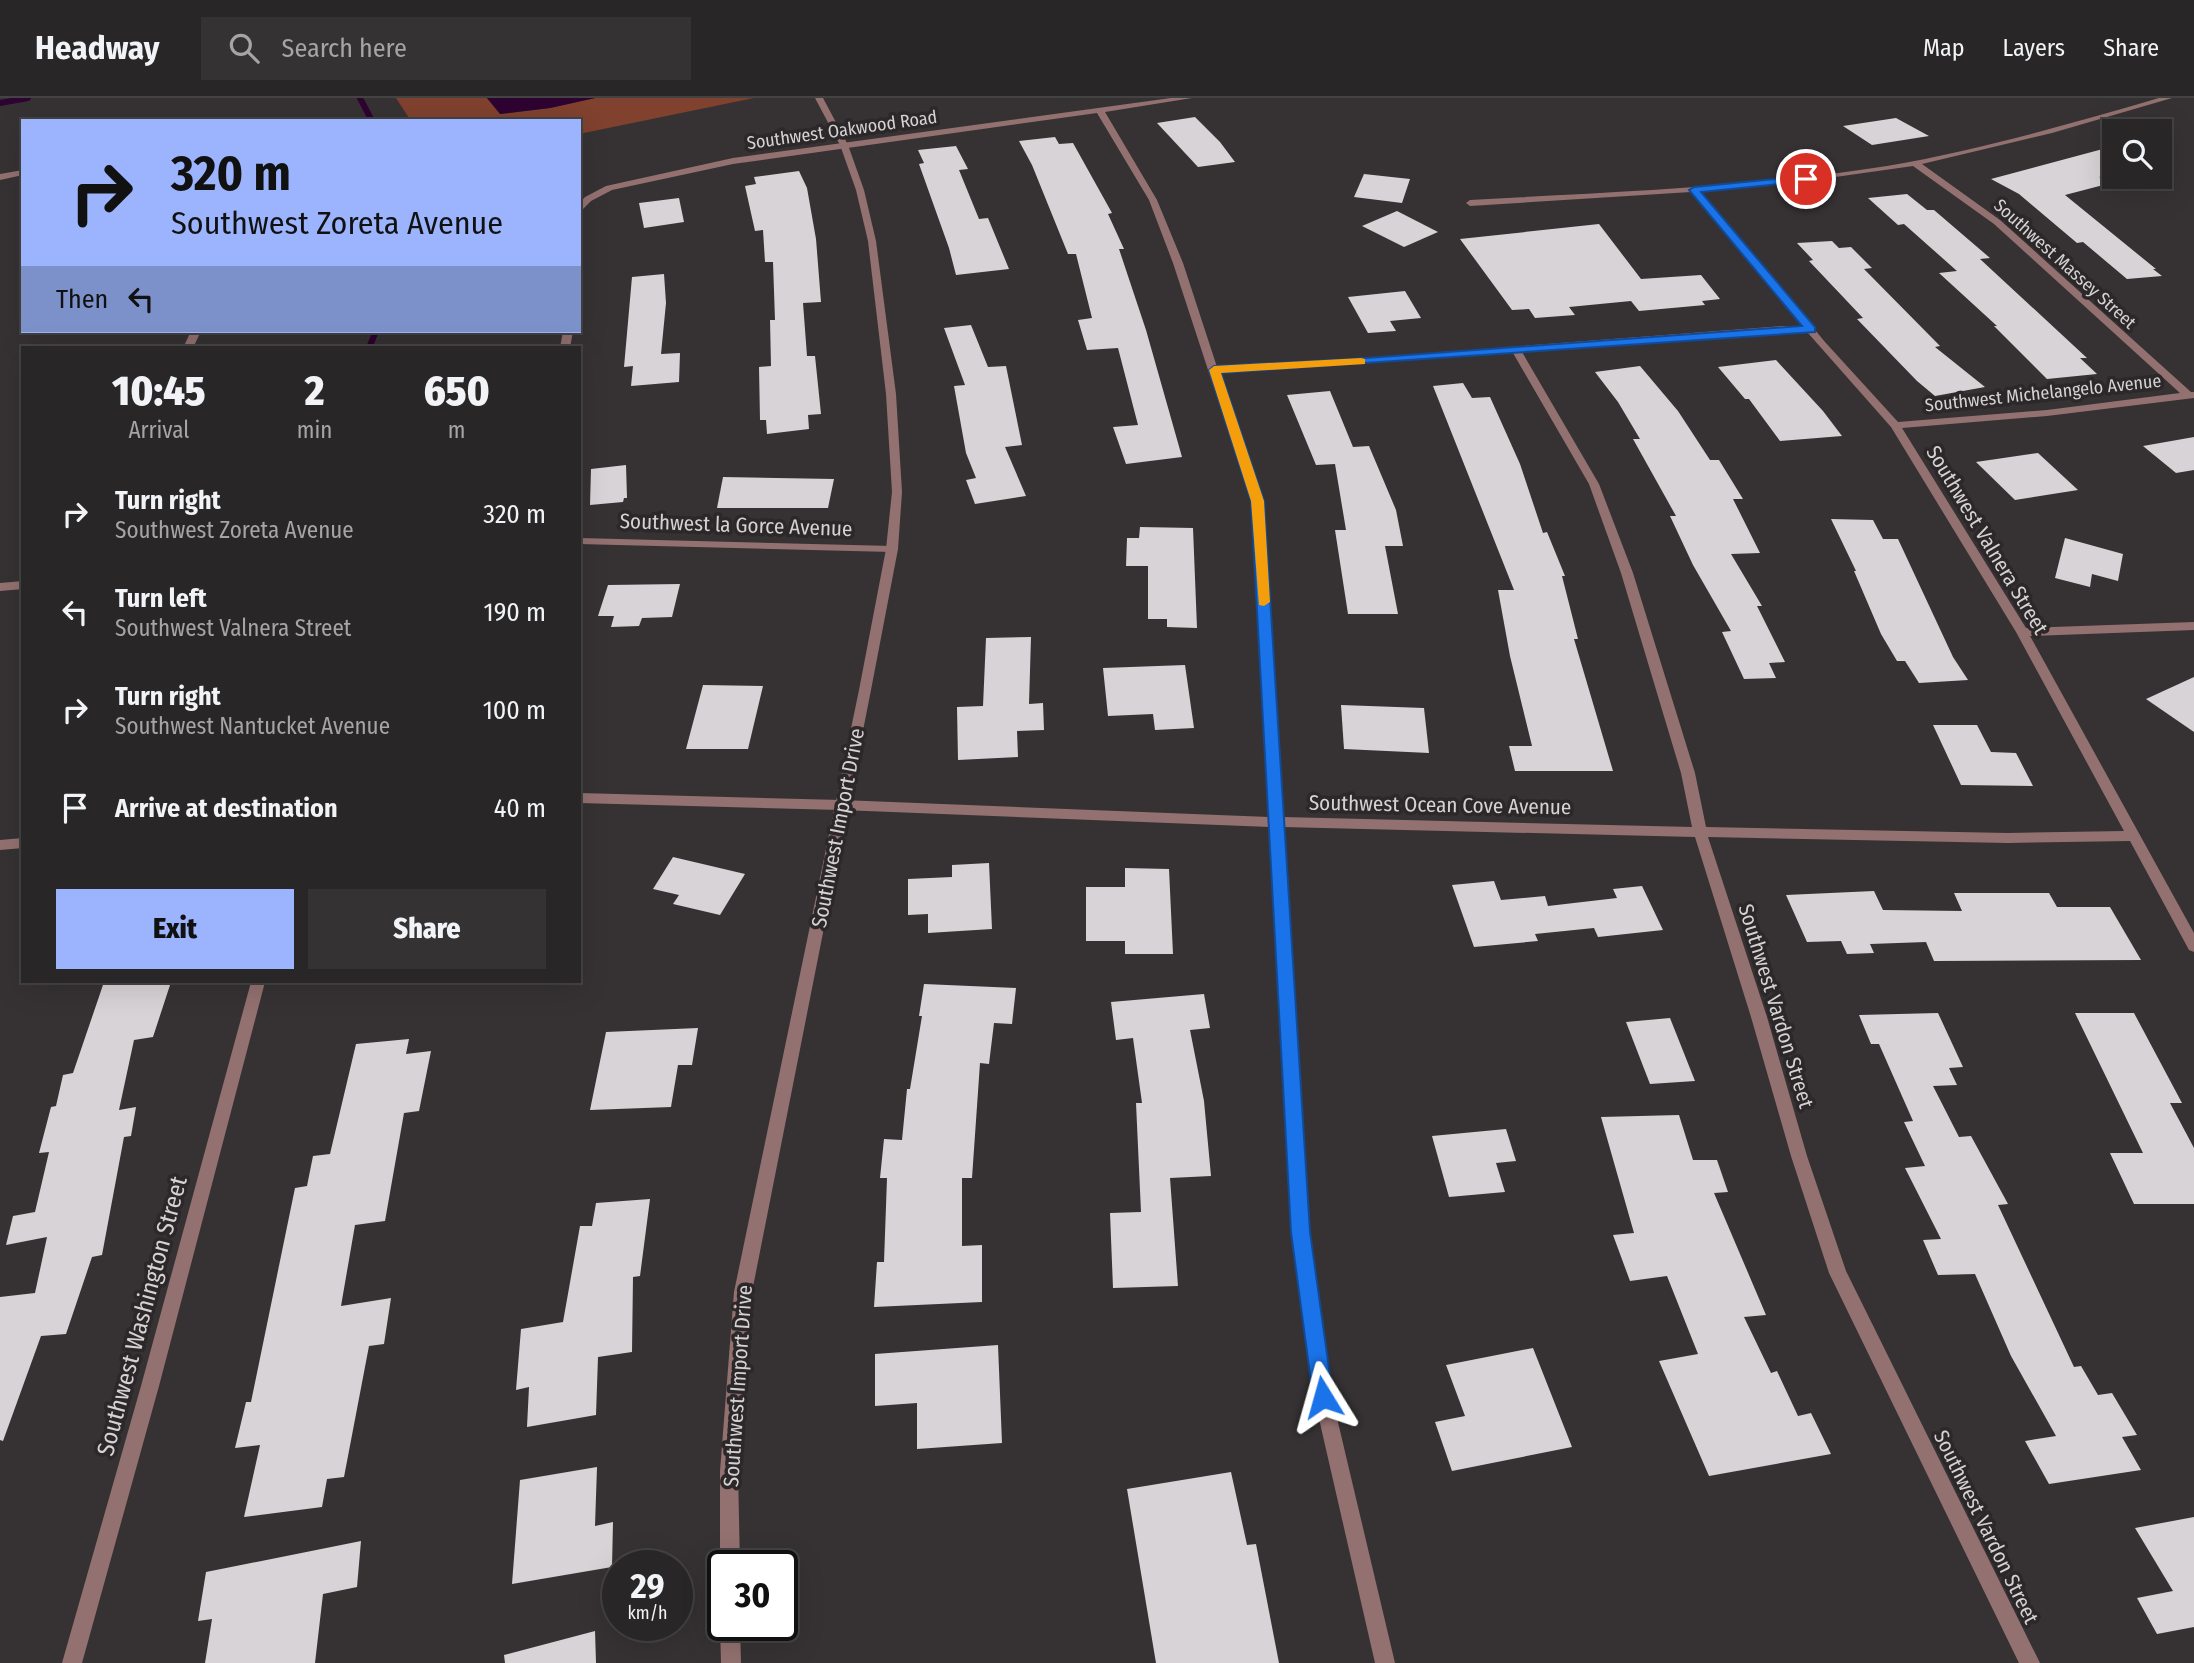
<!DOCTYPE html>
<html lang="en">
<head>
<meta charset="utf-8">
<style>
  :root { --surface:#282626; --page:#343232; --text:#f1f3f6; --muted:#a5a5a7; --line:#444343; --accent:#9cb4fd }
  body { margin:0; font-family:"Fira Sans Condensed",sans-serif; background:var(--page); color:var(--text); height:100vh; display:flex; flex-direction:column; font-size:26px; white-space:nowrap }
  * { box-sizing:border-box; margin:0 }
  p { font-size:23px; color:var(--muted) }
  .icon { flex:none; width:38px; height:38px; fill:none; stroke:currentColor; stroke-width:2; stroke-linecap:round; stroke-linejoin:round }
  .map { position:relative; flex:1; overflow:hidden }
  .drawer { position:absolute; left:21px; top:248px; width:560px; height:637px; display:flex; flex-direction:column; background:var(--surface); border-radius:0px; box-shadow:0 7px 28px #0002,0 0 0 2px var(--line) }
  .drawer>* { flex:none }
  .top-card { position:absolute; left:21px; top:21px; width:560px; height:214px; border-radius:0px; box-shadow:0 7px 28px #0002,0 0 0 2px var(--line); background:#9cb4fd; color:#111; overflow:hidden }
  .tools { position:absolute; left:2102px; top:21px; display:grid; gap:14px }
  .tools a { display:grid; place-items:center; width:70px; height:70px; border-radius:0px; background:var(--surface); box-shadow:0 7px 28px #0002,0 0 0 2px var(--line); font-size:35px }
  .speed { position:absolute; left:602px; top:1452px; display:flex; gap:14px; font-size:35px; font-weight:700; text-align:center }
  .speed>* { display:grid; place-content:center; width:91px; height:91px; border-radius:50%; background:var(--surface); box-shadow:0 7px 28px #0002,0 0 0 2px var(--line); line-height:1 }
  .speed small { font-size:18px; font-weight:400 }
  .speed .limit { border:4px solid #111; border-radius:10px; background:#fff; color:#111 }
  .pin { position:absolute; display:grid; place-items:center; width:60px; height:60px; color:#fff; margin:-30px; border:4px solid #fff; border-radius:50%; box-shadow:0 2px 7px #0007 }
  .me { position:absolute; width:77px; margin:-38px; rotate:352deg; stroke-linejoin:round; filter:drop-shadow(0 0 5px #0008) }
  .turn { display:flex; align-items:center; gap:24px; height:147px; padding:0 35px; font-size:32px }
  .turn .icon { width:91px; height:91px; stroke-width:2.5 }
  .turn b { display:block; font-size:49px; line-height:60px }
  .then { display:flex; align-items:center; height:66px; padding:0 35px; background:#0003; gap:14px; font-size:26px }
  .eta { display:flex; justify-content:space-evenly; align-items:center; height:119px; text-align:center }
  .eta b { font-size:42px; font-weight:800; line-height:49px }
  .action { display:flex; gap:14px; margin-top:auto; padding:14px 35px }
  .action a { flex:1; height:80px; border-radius:0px; background:var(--accent); color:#111; font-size:28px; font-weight:800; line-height:80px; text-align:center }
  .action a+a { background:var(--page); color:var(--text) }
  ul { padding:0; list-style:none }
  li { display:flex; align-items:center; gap:21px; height:98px; padding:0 35px }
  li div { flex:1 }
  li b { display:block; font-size:26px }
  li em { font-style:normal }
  header { display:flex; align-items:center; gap:42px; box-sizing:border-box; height:98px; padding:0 35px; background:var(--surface); border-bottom:2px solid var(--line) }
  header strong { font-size:33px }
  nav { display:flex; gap:38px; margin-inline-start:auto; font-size:24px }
  .search { width:490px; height:63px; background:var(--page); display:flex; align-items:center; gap:18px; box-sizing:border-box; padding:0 24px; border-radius:0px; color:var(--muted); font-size:26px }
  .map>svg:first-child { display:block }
  .green { fill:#80412e }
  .water { fill:#2e0231 }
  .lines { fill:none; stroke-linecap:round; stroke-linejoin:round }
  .stream { stroke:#2e0231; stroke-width:6 }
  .building { fill:#d8d3d6 }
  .minor { fill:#937170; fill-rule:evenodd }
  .tertiary { fill:#937170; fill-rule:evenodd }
  .route { fill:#1a73e8; stroke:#114b97; stroke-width:2 }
  .slow { fill:#f59e0b }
  .labels { text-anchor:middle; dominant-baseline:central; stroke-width:7; stroke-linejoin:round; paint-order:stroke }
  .far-street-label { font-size:18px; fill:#d5d2d3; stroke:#2c2829 }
  .street-label { font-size:21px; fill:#d5d2d3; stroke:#2c2829 }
  .near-street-label { font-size:24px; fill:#d5d2d3; stroke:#2c2829 }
</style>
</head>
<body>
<header>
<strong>Headway</strong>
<div class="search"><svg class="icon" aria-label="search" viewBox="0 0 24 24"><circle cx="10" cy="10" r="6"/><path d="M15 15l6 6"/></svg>Search here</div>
<nav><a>Map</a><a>Layers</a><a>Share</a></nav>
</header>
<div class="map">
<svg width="2194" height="1565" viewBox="0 0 2194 1565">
  <rect width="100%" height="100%" fill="#363233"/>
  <path class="green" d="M 396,0 L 487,0 L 501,16 L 550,10 L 595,0 L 754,0 L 579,36 L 579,23 L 411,23 Z"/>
  <path class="water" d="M 487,0 L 595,0 L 550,10 L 500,16 Z"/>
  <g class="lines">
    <g class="stream">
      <path d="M 360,0 L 372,23"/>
      <path d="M 0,5 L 28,0"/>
      <path d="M 369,250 L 376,233"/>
    </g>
  </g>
  <g class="building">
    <path d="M 1195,19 L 1220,44 L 1235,64 L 1198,69 L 1157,25 Z"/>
    <path d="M 1896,20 L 1929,38 L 1872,47 L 1843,28 Z"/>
    <path d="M 1055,39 L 1059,46 L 1073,45 L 1112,115 L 1108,116 L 1124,151 L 1119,151 L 1146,232 L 1182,359 L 1126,366 L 1113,329 L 1138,327 L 1118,250 L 1087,252 L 1078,222 L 1092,220 L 1076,156 L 1068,156 L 1032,67 L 1019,43 Z"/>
    <path d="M 956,48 L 968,71 L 959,72 L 979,121 L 988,120 L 1009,171 L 956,177 L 949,150 L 919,66 L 924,65 L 918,52 Z"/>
    <path d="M 2114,48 L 2114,75 L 2099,79 L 2111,85 L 2065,97 L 2156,171 L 2153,171 L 2162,178 L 2127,181 L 2083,144 L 2077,145 L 2019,96 L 1991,81 Z"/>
    <path d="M 799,73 L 807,90 L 816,141 L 821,204 L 803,205 L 807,258 L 815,258 L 821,316 L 808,317 L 809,331 L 767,336 L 766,322 L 760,322 L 759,269 L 771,268 L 770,222 L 775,222 L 773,164 L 765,164 L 763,132 L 755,133 L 745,88 L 756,86 L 754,79 Z"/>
    <path d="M 1364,76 L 1410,81 L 1402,105 L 1354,99 Z"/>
    <path d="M 1907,96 L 1927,112 L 1934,112 L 1990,160 L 1980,161 L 2087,260 L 2080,260 L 2097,276 L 2047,281 L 1994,228 L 1997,228 L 1939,175 L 1957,173 L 1904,126 L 1898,127 L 1868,100 Z"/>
    <path d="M 679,100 L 684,124 L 644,130 L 639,105 Z"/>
    <path d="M 1397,113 L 1438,134 L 1404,149 L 1362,128 Z"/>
    <path d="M 1599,126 L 1641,181 L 1701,177 L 1720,201 L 1702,203 L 1705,207 L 1639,213 L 1631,203 L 1569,209 L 1575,217 L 1535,220 L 1529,211 L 1512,212 L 1460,141 Z"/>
    <path d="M 1832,143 L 1839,150 L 1851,149 L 1872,170 L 1864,171 L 1940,248 L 1935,249 L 1985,289 L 1935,298 L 1917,283 L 1857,221 L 1863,220 L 1809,163 L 1813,162 L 1797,145 Z"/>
    <path d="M 664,176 L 666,205 L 661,256 L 680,255 L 679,284 L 631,288 L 633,268 L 624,269 L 632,179 Z"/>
    <path d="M 1405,193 L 1421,220 L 1390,223 L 1396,233 L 1368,235 L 1348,199 Z"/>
    <path d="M 971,227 L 988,269 L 1006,268 L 1022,347 L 1005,349 L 1026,398 L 975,406 L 966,382 L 976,380 L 966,355 L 954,288 L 965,287 L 944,230 Z"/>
    <path d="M 1776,262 L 1823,313 L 1842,338 L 1780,343 L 1749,301 L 1745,301 L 1718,269 Z"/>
    <path d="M 1640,268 L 1678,313 L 1710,362 L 1719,362 L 1743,401 L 1733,401 L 1760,455 L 1731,456 L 1762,508 L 1757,508 L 1785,564 L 1769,565 L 1776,580 L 1744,581 L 1722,534 L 1731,533 L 1693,467 L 1670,418 L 1676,418 L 1633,341 L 1640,341 L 1618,304 L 1595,274 Z"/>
    <path d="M 1463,285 L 1472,300 L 1490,299 L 1520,366 L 1543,435 L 1547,434 L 1565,478 L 1562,478 L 1578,541 L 1574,541 L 1613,673 L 1515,673 L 1509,648 L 1532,648 L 1510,558 L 1498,492 L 1514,492 L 1433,288 Z"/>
    <path d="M 1330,293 L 1353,349 L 1369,348 L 1396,412 L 1403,448 L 1385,448 L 1398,516 L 1348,516 L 1335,432 L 1346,432 L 1335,366 L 1316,367 L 1287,297 Z"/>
    <path d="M 2194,339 L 2194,372 L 2176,375 L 2143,348 Z"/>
    <path d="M 2038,355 L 2078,392 L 2015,402 L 1976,364 Z"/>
    <path d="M 626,367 L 627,400 L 624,400 L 623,404 L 590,407 L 591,371 Z"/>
    <path d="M 723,379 L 834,381 L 828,410 L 717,410 Z"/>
    <path d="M 1831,421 L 1873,422 L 1883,441 L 1898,441 L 1953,559 L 1968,582 L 1919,585 L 1905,563 L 1897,563 L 1881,536 L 1854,473 L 1856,473 Z"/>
    <path d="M 1140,429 L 1193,430 L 1197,530 L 1167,529 L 1167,521 L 1148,521 L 1148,468 L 1126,468 L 1127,440 L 1139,440 Z"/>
    <path d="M 2065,440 L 2123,456 L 2118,483 L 2092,476 L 2090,489 L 2055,480 Z"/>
    <path d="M 680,486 L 672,519 L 642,520 L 639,528 L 611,529 L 614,518 L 598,518 L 608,487 Z"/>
    <path d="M 1031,539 L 1029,606 L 1043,605 L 1044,632 L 1017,633 L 1018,659 L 958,662 L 957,609 L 983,608 L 986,540 Z"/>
    <path d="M 1185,567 L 1194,630 L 1155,632 L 1153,616 L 1108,618 L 1103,570 Z"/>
    <path d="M 2194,579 L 2194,634 L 2146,601 Z"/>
    <path d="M 703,587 L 763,588 L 748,651 L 686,651 Z"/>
    <path d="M 1341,607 L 1424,610 L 1429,655 L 1344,651 Z"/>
    <path d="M 1933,627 L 1977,627 L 1991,654 L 2016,655 L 2033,688 L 1961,687 Z"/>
    <path d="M 673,759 L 745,776 L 720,817 L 673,806 L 679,797 L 653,791 Z"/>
    <path d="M 989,765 L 992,831 L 928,835 L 928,816 L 908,817 L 908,781 L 952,779 L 952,767 Z"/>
    <path d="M 1125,770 L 1169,771 L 1173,856 L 1125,856 L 1125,843 L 1086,843 L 1086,789 L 1125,789 Z"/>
    <path d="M 1494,783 L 1501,802 L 1545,798 L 1548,808 L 1617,800 L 1613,791 L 1642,788 L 1663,832 L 1598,839 L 1594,830 L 1535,836 L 1538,843 L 1474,849 L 1452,787 Z"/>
    <path d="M 1874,793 L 1883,812 L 1962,813 L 1954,795 L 2049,795 L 2057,809 L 2110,809 L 2141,862 L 1934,863 L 1926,844 L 1870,846 L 1874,855 L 1847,856 L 1841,843 L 1807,844 L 1786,797 Z"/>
    <path d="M 104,884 L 171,884 L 153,939 L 134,942 L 119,1012 L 136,1009 L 131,1038 L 124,1039 L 102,1157 L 92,1159 L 66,1236 L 41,1238 L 3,1343 L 0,1342 L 0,1199 L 35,1195 L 47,1139 L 6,1147 L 13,1118 L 35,1114 L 49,1054 L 39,1055 L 51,1009 L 56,1008 L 63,977 L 73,975 Z"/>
    <path d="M 924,886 L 1016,890 L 1012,926 L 994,925 L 989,966 L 980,965 L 972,1080 L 962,1080 L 962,1148 L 982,1147 L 982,1204 L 874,1209 L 877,1164 L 884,1164 L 887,1080 L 880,1080 L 884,1041 L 902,1042 L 907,991 L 910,991 L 922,918 L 919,918 Z"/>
    <path d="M 1204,896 L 1210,930 L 1190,932 L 1204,1003 L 1211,1078 L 1170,1080 L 1178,1188 L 1113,1190 L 1110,1115 L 1141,1114 L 1136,1005 L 1142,1005 L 1133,940 L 1116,942 L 1111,904 Z"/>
    <path d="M 1938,915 L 1963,969 L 1949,970 L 1957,987 L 1933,988 L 1959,1039 L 1971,1038 L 2008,1106 L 1998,1107 L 2074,1269 L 2081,1268 L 2098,1297 L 2112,1295 L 2137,1337 L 2122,1339 L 2141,1372 L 2049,1386 L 2025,1343 L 2056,1338 L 2011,1258 L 1975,1176 L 1938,1177 L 1923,1142 L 1941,1141 L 1905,1070 L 1925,1068 L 1904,1024 L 1913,1023 L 1879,946 L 1871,946 L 1859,917 Z"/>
    <path d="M 2075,915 L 2134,915 L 2182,1005 L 2170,1005 L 2194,1050 L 2194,1106 L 2134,1106 L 2110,1055 L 2143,1055 Z"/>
    <path d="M 1670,920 L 1695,983 L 1650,986 L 1626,924 Z"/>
    <path d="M 698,930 L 692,967 L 678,967 L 671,1009 L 590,1012 L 606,934 Z"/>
    <path d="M 409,941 L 406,956 L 431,953 L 419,1013 L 404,1015 L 385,1123 L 355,1127 L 341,1208 L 391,1200 L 384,1246 L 369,1248 L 344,1379 L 327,1381 L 322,1409 L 244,1419 L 260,1347 L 235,1350 L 246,1304 L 251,1304 L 295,1090 L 307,1088 L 313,1058 L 330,1056 L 356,946 Z"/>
    <path d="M 1679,1017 L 1693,1062 L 1717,1062 L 1728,1094 L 1714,1095 L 1766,1217 L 1744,1219 L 1771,1275 L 1777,1273 L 1798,1318 L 1811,1315 L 1831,1356 L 1709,1378 L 1659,1263 L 1698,1256 L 1667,1178 L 1630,1183 L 1613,1137 L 1634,1135 L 1601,1019 Z"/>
    <path d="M 1506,1031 L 1516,1063 L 1496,1065 L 1505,1094 L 1449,1099 L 1432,1038 Z"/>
    <path d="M 650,1101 L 640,1178 L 633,1179 L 632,1254 L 598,1259 L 596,1317 L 527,1329 L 529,1289 L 516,1292 L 521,1231 L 563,1224 L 580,1128 L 592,1128 L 596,1105 Z"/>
    <path d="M 998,1247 L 1002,1345 L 917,1351 L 917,1305 L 875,1308 L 875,1256 Z"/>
    <path d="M 1533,1250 L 1572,1349 L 1452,1373 L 1435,1324 L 1465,1318 L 1446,1267 Z"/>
    <path d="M 597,1369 L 595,1428 L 613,1424 L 612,1469 L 512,1486 L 520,1382 Z"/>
    <path d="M 1231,1374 L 1247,1447 L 1256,1446 L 1279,1565 L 1156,1565 L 1127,1391 Z"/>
    <path d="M 2194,1419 L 2194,1529 L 2157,1536 L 2137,1500 L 2173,1493 L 2135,1430 Z"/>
    <path d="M 361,1443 L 357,1489 L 323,1496 L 315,1565 L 205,1565 L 212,1521 L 198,1523 L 206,1474 Z"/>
    <path d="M 595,1533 L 596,1565 L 505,1565 L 504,1557 Z"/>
  </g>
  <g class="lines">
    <g class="minor">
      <path d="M 1171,0 L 1192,0 L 1105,14 L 1157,102 L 1183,165 L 1217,269 L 1353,261 L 1782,228 L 1803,229 L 1691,94 L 1470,108 L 1466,105 L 1470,102 C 1609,94 1749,90 1887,68 C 1979,52 2070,26 2159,0 L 2172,0 L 2052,35 L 1922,66 L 2000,122 L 2191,294 L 2194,294 L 2194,300 L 2047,318 L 1902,330 L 2026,530 L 2194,524 L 2194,532 L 2030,538 L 2194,835 L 2194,854 L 2189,852 L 2130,743 L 2008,745 L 1708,739 L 1767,919 L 1807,1058 L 1846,1173 L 2040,1565 L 2019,1565 L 1829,1175 L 1791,1058 L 1751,919 L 1695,739 L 1283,729 L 1309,1134 L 1332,1299 L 1395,1565 L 1375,1565 L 1314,1299 L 1293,1134 L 1270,729 L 841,712 L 579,705 L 579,695 L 841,702 L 1269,719 L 1251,403 L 1173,165 L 1149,102 L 1097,15 L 733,66 L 612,92 L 591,103 L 579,115 L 579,106 L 585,99 L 606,88 L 733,60 ZM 1913,68 L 1994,126 L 2180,295 L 2047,312 L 1898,324 L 1825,244 L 1700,94 L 1800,84 ZM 1782,234 L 1808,235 L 1891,329 L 2016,534 L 2124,733 L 2008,735 L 1706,729 L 1695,675 L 1633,475 L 1599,386 L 1522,254 ZM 1513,255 L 1589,386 L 1621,475 L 1681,675 L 1692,729 L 1283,719 L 1263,403 L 1219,275 Z"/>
      <path d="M 23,72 L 23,77 L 0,82 L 0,76 Z"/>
      <path d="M 191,233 L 201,233 L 193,250 L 183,250 Z"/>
      <path d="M 563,233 L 573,233 L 570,250 L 560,250 Z"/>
      <path d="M 579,440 L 892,448 L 898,451 L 892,454 L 579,446 Z"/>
      <path d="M 23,483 L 23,491 L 0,493 L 0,485 Z"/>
      <path d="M 23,740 L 23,750 L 0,752 L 0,742 Z"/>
      <path d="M 251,884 L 265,884 L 159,1288 L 82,1565 L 62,1565 L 141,1288 Z"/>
    </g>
    <g class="tertiary">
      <path d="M 815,0 L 823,0 L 848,47 L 864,92 L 876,143 L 896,296 L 902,394 L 898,451 L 871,592 L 752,1194 L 738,1373 L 740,1468 L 723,1468 L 723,1474 L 720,1468 L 720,1373 L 734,1194 L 859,592 L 886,451 L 892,394 L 886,296 L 868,143 L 856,92 L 840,47 Z"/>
      <path d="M 723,1522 L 723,1528 L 740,1528 L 741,1565 L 721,1565 L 720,1528 Z"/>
    </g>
  </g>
  <path class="route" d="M 1806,78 L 1811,81 L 1809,83 L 1701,94 L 1815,229 L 1815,234 L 1221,275 L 1264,403 L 1310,1134 L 1333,1299 L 1330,1306 L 1323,1309 L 1316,1306 L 1313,1299 L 1291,1134 L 1251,403 L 1209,272 L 1214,268 L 1353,261 L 1802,228 L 1689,92 L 1694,89 Z"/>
  <path class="slow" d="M 1361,260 L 1365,261 L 1365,266 L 1221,275 L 1264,403 L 1270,504 L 1264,508 L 1259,507 L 1251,403 L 1209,272 L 1214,268 Z"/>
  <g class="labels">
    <g class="far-street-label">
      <text transform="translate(842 32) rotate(-8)">Southwest Oakwood Road</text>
      <text transform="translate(2065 166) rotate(42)">Southwest Massey Street</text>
      <text transform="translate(2043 295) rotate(-6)">Southwest Michelangelo Avenue</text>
    </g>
    <g class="street-label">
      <text transform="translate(736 427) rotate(2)">Southwest la Gorce Avenue</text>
      <text transform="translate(1987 442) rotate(59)">Southwest Valnera Street</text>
      <text transform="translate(1440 707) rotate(1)">Southwest Ocean Cove Avenue</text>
      <text transform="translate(838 730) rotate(-79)">Southwest Import Drive</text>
      <text transform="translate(1776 908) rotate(73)">Southwest Vardon Street</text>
      <text transform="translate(738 1288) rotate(-86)">Southwest Import Drive</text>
      <text transform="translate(1986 1429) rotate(64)">Southwest Vardon Street</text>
    </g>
    <g class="near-street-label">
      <text transform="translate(142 1218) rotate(-75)">Southwest Washington Street</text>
    </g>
  </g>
</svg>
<div class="tools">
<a><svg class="icon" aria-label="search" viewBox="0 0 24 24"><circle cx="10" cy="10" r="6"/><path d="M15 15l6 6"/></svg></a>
</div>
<div class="speed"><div>29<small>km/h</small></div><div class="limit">30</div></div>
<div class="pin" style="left:1806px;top:81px;background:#d93025"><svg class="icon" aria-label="arrive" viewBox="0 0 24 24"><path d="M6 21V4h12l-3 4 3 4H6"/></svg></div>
<svg class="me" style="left:1323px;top:1299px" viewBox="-20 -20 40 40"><path d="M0-17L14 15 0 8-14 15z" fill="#1a73e8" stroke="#fff" stroke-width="4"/></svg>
<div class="top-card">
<div class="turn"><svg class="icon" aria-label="right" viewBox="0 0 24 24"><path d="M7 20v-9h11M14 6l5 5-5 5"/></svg><div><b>320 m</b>Southwest Zoreta Avenue</div></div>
<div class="then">Then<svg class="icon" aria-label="left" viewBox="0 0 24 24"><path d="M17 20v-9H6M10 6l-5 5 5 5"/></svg></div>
</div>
<section class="drawer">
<div class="eta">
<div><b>10:45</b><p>Arrival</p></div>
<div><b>2</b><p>min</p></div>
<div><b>650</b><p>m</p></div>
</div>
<ul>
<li><svg class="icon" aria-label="right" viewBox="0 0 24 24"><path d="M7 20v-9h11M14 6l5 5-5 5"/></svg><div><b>Turn right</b><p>Southwest Zoreta Avenue</p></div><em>320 m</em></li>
<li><svg class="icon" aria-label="left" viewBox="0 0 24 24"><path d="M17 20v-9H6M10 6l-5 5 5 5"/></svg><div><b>Turn left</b><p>Southwest Valnera Street</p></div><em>190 m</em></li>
<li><svg class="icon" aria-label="right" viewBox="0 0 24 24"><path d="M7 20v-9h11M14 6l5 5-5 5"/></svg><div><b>Turn right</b><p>Southwest Nantucket Avenue</p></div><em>100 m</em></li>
<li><svg class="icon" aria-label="arrive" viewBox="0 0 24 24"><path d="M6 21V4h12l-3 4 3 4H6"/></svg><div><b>Arrive at destination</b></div><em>40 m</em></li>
</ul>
<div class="action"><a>Exit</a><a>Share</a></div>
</section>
</div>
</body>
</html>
